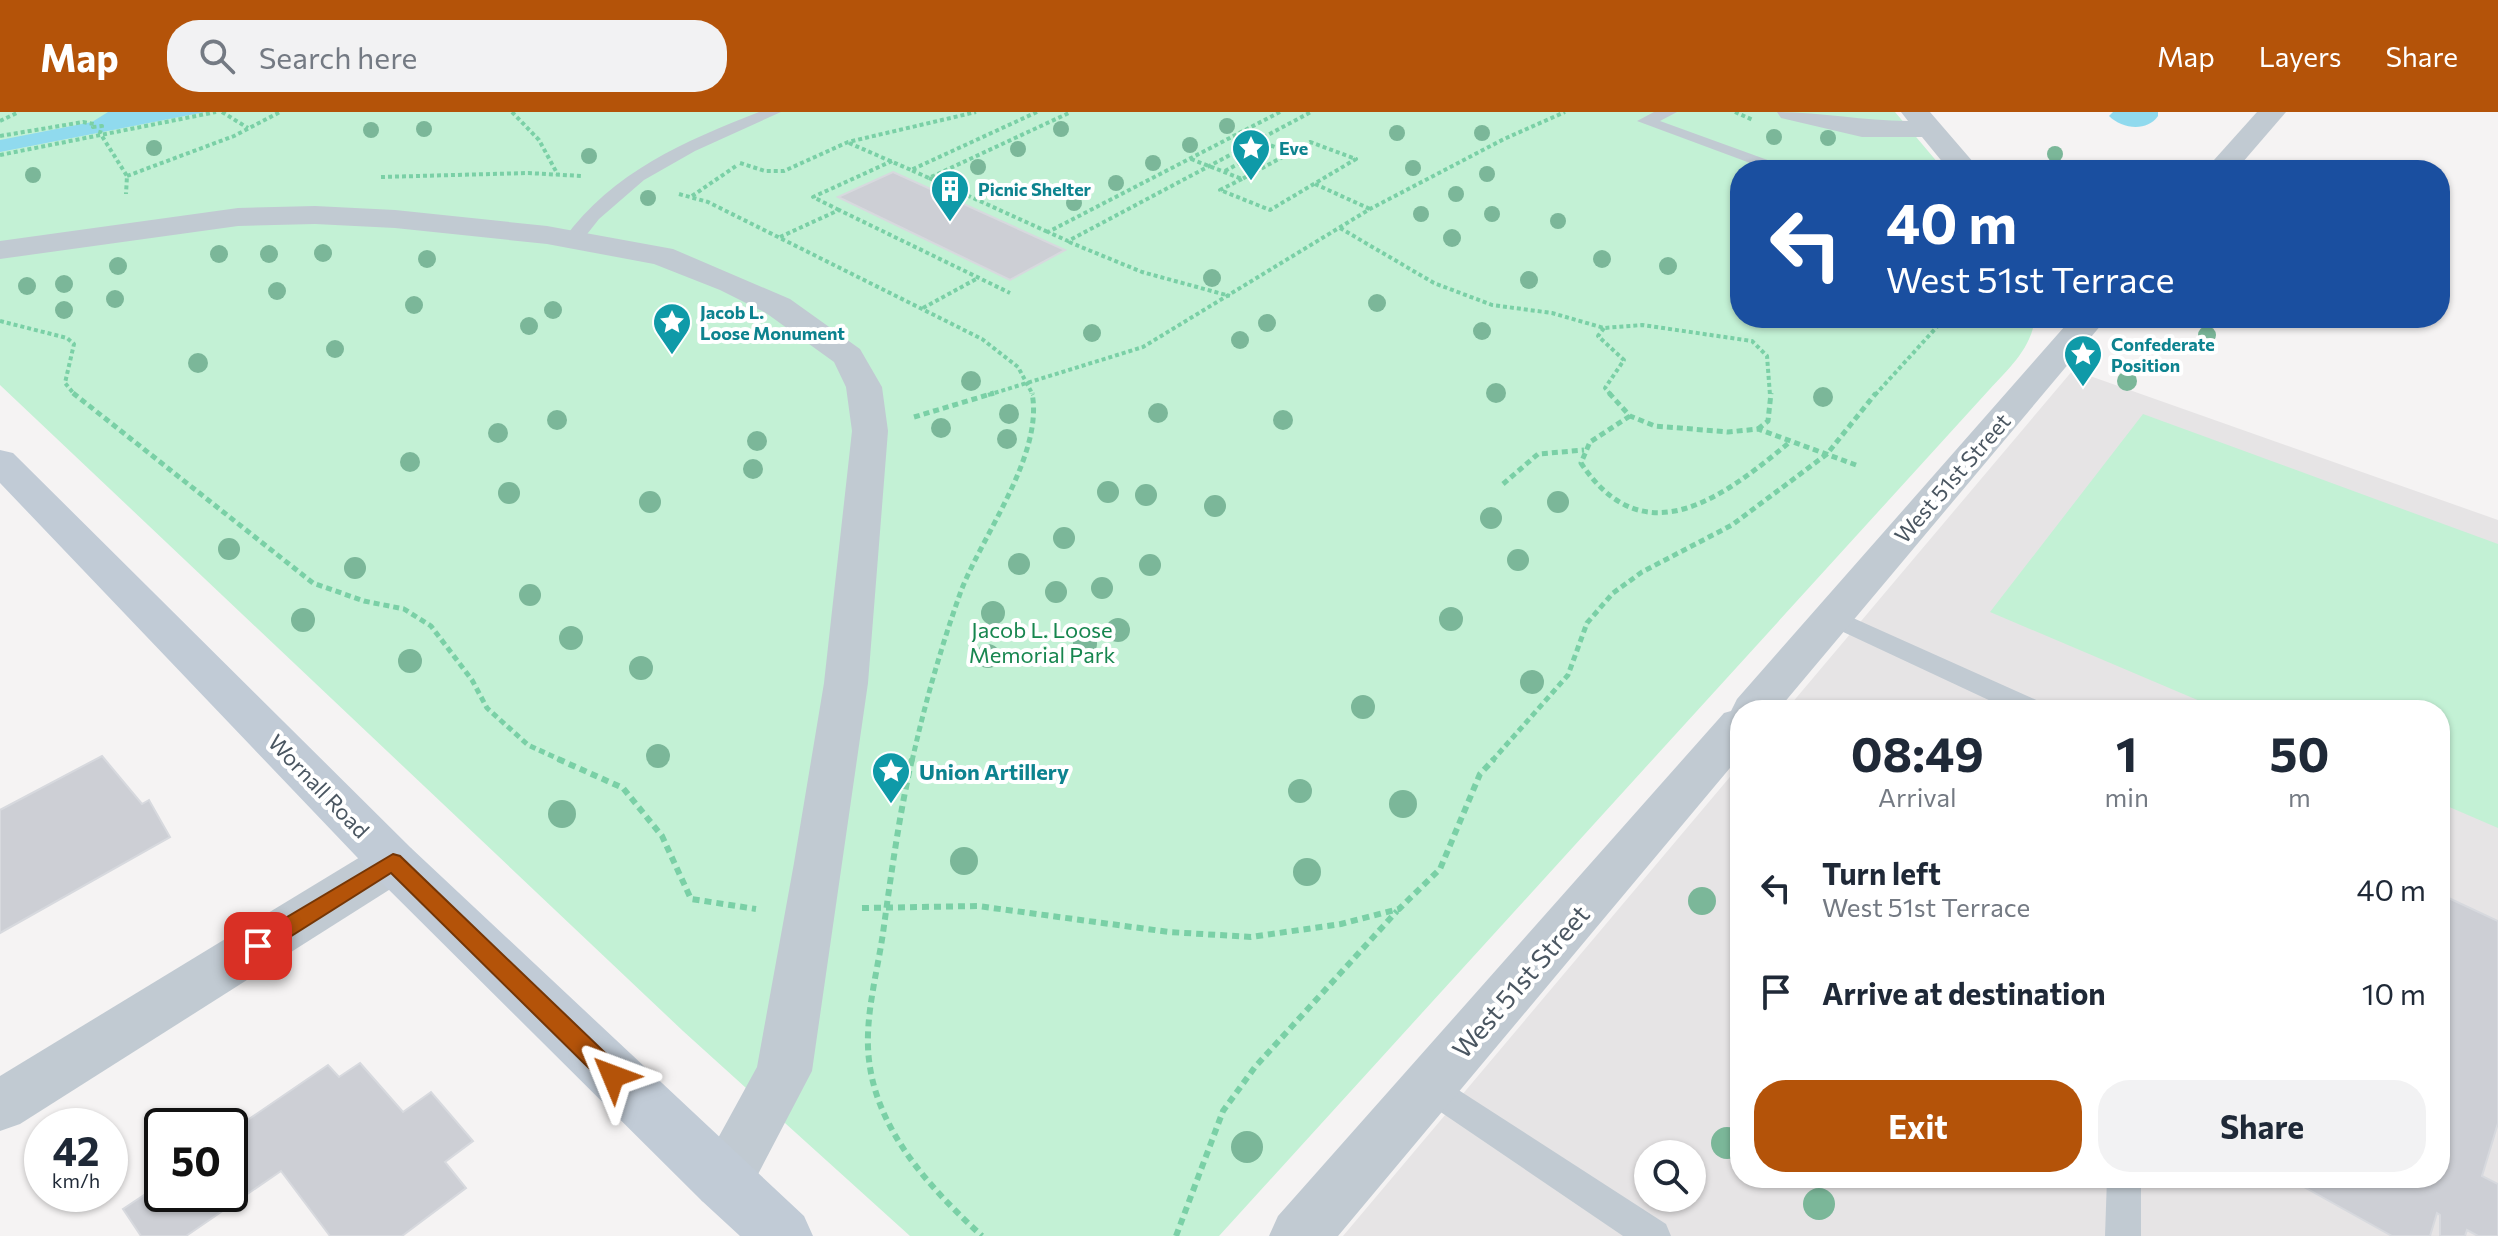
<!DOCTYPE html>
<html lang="en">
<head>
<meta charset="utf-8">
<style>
  :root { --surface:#fff; --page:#f2f2f3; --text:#1f2937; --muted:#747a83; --accent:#b45309 }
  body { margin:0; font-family:Commissioner,sans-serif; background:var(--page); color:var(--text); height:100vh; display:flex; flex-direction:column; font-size:30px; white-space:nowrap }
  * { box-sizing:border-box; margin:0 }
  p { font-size:26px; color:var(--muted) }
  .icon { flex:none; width:44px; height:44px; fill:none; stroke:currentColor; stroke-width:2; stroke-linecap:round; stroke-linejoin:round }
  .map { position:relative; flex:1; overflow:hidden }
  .drawer { position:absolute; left:1730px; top:588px; width:720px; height:488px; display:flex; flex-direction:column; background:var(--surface); border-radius:32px; box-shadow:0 2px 6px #0004 }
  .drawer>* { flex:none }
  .top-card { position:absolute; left:1730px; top:48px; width:720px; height:168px; border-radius:32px; box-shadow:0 2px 6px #0004; background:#1a4fa0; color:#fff; overflow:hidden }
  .fabs { position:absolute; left:1634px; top:1028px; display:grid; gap:16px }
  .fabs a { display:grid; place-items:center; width:72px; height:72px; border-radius:50%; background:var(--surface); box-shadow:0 2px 6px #0004; font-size:40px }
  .speed { position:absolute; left:24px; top:996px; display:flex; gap:16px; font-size:40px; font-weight:700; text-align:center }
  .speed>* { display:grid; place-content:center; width:104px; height:104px; border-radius:50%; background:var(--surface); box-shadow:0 2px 6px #0004; line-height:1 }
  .speed small { font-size:20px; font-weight:400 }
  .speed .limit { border:4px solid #111; border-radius:12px; background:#fff; color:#111 }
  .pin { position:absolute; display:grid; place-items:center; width:68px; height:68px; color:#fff; margin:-34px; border-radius:16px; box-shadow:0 4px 12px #0006 }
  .me { position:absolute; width:88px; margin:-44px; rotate:314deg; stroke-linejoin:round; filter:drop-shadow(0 0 6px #0008) }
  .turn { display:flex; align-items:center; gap:28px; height:168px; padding:0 24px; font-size:36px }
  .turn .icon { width:104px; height:104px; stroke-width:2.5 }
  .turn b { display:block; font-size:56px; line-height:68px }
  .eta { display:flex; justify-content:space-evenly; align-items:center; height:136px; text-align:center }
  .eta b { font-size:48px; font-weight:700; line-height:56px }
  .primary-button { display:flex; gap:16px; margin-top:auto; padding:16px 24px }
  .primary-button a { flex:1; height:92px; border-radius:32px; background:var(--accent); color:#fff; font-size:32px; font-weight:700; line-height:92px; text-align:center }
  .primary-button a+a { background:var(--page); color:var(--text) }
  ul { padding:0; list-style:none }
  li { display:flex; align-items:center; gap:24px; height:104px; padding:0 24px }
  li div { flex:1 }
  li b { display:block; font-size:30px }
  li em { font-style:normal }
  header { display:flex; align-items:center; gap:48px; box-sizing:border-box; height:112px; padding:0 40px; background:var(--accent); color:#fff }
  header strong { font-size:38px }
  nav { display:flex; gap:44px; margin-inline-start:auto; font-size:28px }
  .search { width:560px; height:72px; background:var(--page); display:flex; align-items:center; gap:20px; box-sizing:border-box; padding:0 28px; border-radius:32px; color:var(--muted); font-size:30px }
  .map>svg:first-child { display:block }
  .education { fill:#e6e4e5; fill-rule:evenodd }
  .green { fill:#c3f1d5 }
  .water { fill:#90daee }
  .building { fill:#cdcfd5; stroke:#d7d9de; stroke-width:2 }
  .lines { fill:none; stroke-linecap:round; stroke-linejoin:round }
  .path-far2 { stroke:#7ad0a6; stroke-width:4; stroke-dasharray:4 3; stroke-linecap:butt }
  .path-far1 { stroke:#7ad0a6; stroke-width:5; stroke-dasharray:6 4; stroke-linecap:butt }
  .path { stroke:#7ad0a6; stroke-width:6; stroke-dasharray:7 5; stroke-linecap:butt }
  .service { fill:#c1cad2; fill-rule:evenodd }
  .minor { fill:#c1cad2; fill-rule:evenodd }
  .secondary { fill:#c1cbd6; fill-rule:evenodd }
  .tree { fill:#7bb799 }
  .route { fill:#b45309; stroke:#753606; stroke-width:2 }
  .labels { text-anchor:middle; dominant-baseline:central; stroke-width:8; stroke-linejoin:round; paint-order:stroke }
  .far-culture-label { font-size:18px; font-weight:bold; fill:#0d838f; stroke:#fff; text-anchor:start }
  .street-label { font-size:22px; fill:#4a5661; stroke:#fff }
  .park-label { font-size:22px; fill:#17864f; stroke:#fff }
  .culture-label { font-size:22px; font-weight:bold; fill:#0d838f; stroke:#fff; text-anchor:start }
  .near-street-label { font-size:26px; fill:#4a5661; stroke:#fff }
</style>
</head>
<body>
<header>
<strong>Map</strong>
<div class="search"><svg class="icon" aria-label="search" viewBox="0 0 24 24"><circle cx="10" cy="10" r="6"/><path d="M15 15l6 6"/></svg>Search here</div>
<nav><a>Map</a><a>Layers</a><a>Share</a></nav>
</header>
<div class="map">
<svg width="2498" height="1124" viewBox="0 0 2498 1124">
  <rect width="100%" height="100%" fill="#f5f3f3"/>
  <path class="education" d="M 2073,258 L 2498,408 L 2498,1124 L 1343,1124 L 1740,653 L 1740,1066 L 2440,1066 L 2440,598 L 1786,598 ZM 1648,1042 L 1692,1042 L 1692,1086 L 1648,1086 Z"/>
  <g class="green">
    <path d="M 0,0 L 1895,0 L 1944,58 L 1740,58 L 1740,206 L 2035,206 C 2031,237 2009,256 1989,278 L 1219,1124 L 910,1124 L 683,919 L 0,273 Z"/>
    <path d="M 2143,302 L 2498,432 L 2498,716 L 2440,691 L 2440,598 L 2221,598 L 1990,500 Z"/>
  </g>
  <g class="water">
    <path d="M 108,0 L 205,0 L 0,40 L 0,28 L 92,10 Z"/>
    <path d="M 2113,0 L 2158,0 L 2158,4 C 2147,20 2122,17 2109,4 Z"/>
  </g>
  <g class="building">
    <path d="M 893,60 L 1065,138 L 1010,168 L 838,85 Z"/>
    <path d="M 102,644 L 142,692 L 149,688 L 170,725 L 0,821 L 0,698 Z"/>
    <path d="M 2440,782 L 2498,809 L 2498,1011 L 2482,1064 L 2498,1072 L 2498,1124 L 2478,1124 L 2467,1118 L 2465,1124 L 2440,1124 L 2440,1103 L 2437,1101 L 2430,1124 L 2392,1124 L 2288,1066 L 2440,1066 Z"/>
    <path d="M 360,951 L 403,1000 L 431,980 L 473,1029 L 445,1050 L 466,1076 L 402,1124 L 330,1124 L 281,1059 L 186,1124 L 141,1124 L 123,1097 L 162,1071 L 162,1082 L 230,1082 L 230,1020 L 328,953 L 339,965 Z"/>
  </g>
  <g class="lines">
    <g class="path-far2">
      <path d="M 222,0 L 248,16"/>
      <path d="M 512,0 L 539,28 L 558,63"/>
      <path d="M 1037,0 L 911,58 L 929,66 L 1071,0"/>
      <path d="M 1280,0 L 1048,120 L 1068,129 L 1311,0"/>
      <path d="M 1735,0 L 1753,8"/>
      <path d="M 0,9 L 19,0"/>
      <path d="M 0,24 L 83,10 L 94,12 L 93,15 L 102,14 L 100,21 L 127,64 L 126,82"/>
      <path d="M 849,31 L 911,58"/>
      <path d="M 0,43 L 216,0"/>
      <path d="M 1191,47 L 1242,67 L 1290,41 L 1239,21"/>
      <path d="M 740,51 L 765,59 L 784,59 L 848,30 L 976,0"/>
      <path d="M 1225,59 L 1271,34"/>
      <path d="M 127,64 L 234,24 L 280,0"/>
      <path d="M 381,65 L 528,61 L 582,64"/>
      <path d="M 929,66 L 1048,120"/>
      <path d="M 1242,67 L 1220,78 L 1270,98 L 1356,47 L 1310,30 L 1290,41"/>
      <path d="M 1315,72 L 1370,97"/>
      <path d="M 679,82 L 708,90 L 982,227 L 1018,255 L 1033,283"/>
      <path d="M 692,84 L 736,54"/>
      <path d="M 839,98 L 813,85 L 892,49"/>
      <path d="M 1340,116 L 1434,171 L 1492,193 L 1552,201 L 1604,216 L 1642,213 L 1752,229 L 1767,244 L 1770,283"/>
      <path d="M 780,125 L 839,98 L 1010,181"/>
      <path d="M 1069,130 L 1142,160 L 1230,184"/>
      <path d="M 923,196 L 978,166"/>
      <path d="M 0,209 L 67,226 L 74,232 L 65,271 L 75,283"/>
      <path d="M 1604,216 L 1598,224 L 1624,248 L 1605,276 L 1611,283"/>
      <path d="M 988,283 L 1143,235 L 1370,97 L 1504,27 L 1565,0"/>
      <path d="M 1875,283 L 1945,206"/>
    </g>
    <g class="path-far1">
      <path d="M 73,281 L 313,471 L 364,489 L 404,497 L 431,514 L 472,568 L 487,596 L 528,633 L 563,649"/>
      <path d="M 1609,281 L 1630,304 L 1655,314 L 1728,320 L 1758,317 L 1856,353"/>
      <path d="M 1630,304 L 1590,330 L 1581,351 C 1645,448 1727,382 1791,329"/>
      <path d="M 914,305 L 994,281"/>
      <path d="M 1758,317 L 1768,309 L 1771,281"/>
      <path d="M 1503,372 L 1538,342 L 1584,338"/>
      <path d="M 912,649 C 925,591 941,535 961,479 C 983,422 1044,342 1032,281"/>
      <path d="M 1492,649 L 1568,563 L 1587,511 L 1613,481 L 1642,460 L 1732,413 L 1827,342 L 1876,281"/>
    </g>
    <g class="path">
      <path d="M 558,647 L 623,676 L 662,724 L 691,787 L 756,797"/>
      <path d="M 912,647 C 899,704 891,763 883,821 C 877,862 864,907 869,948 C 877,1020 932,1078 982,1124"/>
      <path d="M 862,796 L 978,794 L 1169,820 L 1251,825 L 1341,812 L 1399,797 L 1440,757 L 1480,662 L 1494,647"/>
      <path d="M 1176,1124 L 1223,999 L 1255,955 L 1397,799"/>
    </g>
    <g class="service">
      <path d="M 759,0 L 781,0 L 695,39 L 644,68 L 599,107 L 580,131 L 573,133 L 564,127 C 612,60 685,29 759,0 Z"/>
      <path d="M 1654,0 L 1677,0 L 1660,9 L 1795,58 L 1769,58 L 1637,9 Z"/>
      <path d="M 1833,497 L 2043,591 L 2047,598 L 2010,598 L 1824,511 L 1820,505 L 1824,499 Z"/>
      <path d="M 1429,959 L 1666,1112 L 1671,1124 L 1623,1124 L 1417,984 L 1412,974 L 1417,964 Z"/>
      <path d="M 2107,1066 L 2141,1066 L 2141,1124 L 2105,1124 Z"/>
    </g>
    <g class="minor">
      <path d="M 1777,0 C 1822,0 1863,9 1908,9 L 1901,0 L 1930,0 L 1980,58 L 1949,58 L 1922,25 L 1862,25 L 1781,6 Z"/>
      <path d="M 2257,0 L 2286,0 L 2236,58 L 2205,58 Z"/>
      <path d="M 315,94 L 395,98 L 547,114 L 673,137 L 790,187 L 860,237 L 882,275 L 888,319 L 868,571 L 812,959 L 744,1089 L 723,1097 L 702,1089 L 694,1070 L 757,955 L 794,751 L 824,571 L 852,319 L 846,275 L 834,250 L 766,201 L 720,178 L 654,152 L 547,132 L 395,116 L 315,112 L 238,114 L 0,147 L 0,129 L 238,96 Z"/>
      <path d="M 2072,206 L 2107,206 L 1778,598 L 1740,598 L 1740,644 L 1338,1124 L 1269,1124 L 1278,1104 L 1724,601 L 1731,599 L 1737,587 Z"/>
      <path d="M 393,731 L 411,736 L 418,750 L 411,764 L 20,1012 L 0,1019 L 0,964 L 375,736 Z"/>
    </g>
    <path class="secondary" d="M 0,338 L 13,341 L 411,736 L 804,1104 L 813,1124 L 740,1124 L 702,1089 L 375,764 L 0,371 Z"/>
  </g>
  <g class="tree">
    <circle cx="1227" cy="14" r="8"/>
    <circle cx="424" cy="17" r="8"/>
    <circle cx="1061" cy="17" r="8"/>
    <circle cx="371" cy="18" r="8"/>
    <circle cx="1397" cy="21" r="8"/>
    <circle cx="1482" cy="21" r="8"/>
    <circle cx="1774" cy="25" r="8"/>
    <circle cx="1828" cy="26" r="8"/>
    <circle cx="1190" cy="33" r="8"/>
    <circle cx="154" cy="36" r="8"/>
    <circle cx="1018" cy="37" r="8"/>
    <circle cx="2055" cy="42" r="8"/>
    <circle cx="589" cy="44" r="8"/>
    <circle cx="1153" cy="51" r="8"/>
    <circle cx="978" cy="55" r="8"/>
    <circle cx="1413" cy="56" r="8"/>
    <circle cx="1487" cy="62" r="8"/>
    <circle cx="33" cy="63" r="8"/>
    <circle cx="1116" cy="71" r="8"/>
    <circle cx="1456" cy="82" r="8"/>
    <circle cx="648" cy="86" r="8"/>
    <circle cx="1074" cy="91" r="8"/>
    <circle cx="1421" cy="102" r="8"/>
    <circle cx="1492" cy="102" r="8"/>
    <circle cx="1558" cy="109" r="8"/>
    <circle cx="1452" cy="126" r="9"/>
    <circle cx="323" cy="141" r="9"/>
    <circle cx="219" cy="142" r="9"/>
    <circle cx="269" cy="142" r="9"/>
    <circle cx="427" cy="147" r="9"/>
    <circle cx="1602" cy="147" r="9"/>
    <circle cx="118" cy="154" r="9"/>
    <circle cx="1668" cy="154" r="9"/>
    <circle cx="1212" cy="166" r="9"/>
    <circle cx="1529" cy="168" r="9"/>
    <circle cx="64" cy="172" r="9"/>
    <circle cx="27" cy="174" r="9"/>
    <circle cx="277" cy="179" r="9"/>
    <circle cx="115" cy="187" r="9"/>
    <circle cx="1377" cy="191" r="9"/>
    <circle cx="414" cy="193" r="9"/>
    <circle cx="64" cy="198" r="9"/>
    <circle cx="553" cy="198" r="9"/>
    <circle cx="1267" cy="211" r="9"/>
    <circle cx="529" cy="214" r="9"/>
    <circle cx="1482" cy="219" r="9"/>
    <circle cx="1092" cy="221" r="9"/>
    <circle cx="2207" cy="223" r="9"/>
    <circle cx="1240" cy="228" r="9"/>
    <circle cx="335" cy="237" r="9"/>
    <circle cx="198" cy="251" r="10"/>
    <circle cx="971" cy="269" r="10"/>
    <circle cx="2127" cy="269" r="10"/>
    <circle cx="1496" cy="281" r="10"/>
    <circle cx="1823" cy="285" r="10"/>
    <circle cx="1158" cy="301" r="10"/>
    <circle cx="1009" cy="302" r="10"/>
    <circle cx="557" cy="308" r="10"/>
    <circle cx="1283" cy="308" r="10"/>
    <circle cx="941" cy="316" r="10"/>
    <circle cx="498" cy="321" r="10"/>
    <circle cx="1007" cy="327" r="10"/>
    <circle cx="757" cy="329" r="10"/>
    <circle cx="410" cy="350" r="10"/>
    <circle cx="753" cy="357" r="10"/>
    <circle cx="1108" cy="380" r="11"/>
    <circle cx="509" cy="381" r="11"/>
    <circle cx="1146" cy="383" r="11"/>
    <circle cx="650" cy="390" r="11"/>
    <circle cx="1558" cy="390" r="11"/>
    <circle cx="1215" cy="394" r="11"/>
    <circle cx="1491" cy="406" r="11"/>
    <circle cx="1064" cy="426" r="11"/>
    <circle cx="229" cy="437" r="11"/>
    <circle cx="1518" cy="448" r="11"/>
    <circle cx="1019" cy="452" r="11"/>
    <circle cx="1150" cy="453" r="11"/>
    <circle cx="355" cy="456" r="11"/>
    <circle cx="1102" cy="476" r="11"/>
    <circle cx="1056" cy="480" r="11"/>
    <circle cx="530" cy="483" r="11"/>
    <circle cx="993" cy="501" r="12"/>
    <circle cx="1451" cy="507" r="12"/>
    <circle cx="303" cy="508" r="12"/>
    <circle cx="1118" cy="518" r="12"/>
    <circle cx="571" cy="526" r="12"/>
    <circle cx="1085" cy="532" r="12"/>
    <circle cx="988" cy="544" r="12"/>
    <circle cx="410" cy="549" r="12"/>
    <circle cx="641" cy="556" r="12"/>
    <circle cx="1532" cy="570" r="12"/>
    <circle cx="1363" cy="595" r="12"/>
    <circle cx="658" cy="644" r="12"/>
    <circle cx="1300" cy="679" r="12"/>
    <circle cx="1403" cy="692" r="14"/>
    <circle cx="562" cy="702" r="14"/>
    <circle cx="964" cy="749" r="14"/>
    <circle cx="1307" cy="760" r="14"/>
    <circle cx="1702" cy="789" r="14"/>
    <circle cx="1727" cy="1031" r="16"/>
    <circle cx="1247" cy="1035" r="16"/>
    <circle cx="1819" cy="1092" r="16"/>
  </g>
  <path class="route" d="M 393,742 L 400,744 L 622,957 L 625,964 L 622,972 L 613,975 L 605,972 L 391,761 L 266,840 L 250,840 L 247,834 L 250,827 Z"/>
  <defs>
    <symbol id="sight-pin" viewBox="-11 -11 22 30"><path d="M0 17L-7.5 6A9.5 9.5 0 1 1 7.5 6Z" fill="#0f9aa8" stroke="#fff"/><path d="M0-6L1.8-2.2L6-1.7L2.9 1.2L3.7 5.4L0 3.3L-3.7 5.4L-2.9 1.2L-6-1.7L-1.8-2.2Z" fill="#fff"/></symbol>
    <symbol id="building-pin" viewBox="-11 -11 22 30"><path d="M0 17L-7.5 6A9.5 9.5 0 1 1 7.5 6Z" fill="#0f9aa8" stroke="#fff"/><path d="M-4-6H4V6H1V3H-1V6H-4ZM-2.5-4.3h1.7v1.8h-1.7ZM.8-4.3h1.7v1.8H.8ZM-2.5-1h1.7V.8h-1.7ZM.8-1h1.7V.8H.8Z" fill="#fff"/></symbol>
  </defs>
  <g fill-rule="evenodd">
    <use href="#sight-pin" x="1229" y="14" width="44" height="60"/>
    <use href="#building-pin" x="928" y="55" width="44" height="60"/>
    <use href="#sight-pin" x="650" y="188" width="44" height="60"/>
    <use href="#sight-pin" x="2061" y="220" width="44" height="60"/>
    <use href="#sight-pin" x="869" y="637" width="44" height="60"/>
  </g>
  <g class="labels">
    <g class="far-culture-label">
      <text x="1279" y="36">Eve</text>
      <text x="978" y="77">Picnic Shelter</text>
      <text x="700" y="200">Jacob L.<tspan x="700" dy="21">Loose Monument</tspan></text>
      <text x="2111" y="232">Confederate<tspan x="2111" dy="21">Position</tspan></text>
    </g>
    <g class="street-label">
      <text transform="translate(1952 366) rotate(-49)">West 51st Street</text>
      <text transform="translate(319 674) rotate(46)">Wornall Road</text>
    </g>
    <g class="park-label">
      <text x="1042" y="517">Jacob L. Loose<tspan x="1042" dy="25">Memorial Park</tspan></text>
    </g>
    <g class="culture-label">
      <text x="919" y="659">Union Artillery</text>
    </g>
    <g class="near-street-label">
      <text transform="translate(1520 869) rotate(-49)">West 51st Street</text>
    </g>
  </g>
</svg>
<div class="fabs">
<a><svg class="icon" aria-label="search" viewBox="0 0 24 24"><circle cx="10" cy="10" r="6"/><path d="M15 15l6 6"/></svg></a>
</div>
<div class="speed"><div>42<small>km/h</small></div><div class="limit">50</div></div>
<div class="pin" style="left:258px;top:834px;background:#d93025"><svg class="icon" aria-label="arrive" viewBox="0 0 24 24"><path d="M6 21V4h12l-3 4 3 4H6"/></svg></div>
<svg class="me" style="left:613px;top:964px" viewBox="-20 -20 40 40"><path d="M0-17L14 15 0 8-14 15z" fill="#b45309" stroke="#fff" stroke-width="4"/></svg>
<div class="top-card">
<div class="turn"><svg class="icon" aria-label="left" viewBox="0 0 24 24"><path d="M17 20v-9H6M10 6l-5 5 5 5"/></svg><div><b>40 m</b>West 51st Terrace</div></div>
</div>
<section class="drawer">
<div class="eta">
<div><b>08:49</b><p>Arrival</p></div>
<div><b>1</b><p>min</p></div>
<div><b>50</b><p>m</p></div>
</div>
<ul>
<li><svg class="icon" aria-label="left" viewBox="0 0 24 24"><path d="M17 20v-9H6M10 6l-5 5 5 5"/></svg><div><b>Turn left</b><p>West 51st Terrace</p></div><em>40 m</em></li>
<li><svg class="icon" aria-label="arrive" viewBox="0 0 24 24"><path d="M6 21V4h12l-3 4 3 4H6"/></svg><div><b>Arrive at destination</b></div><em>10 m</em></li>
</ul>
<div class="primary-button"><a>Exit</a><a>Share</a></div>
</section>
</div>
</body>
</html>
